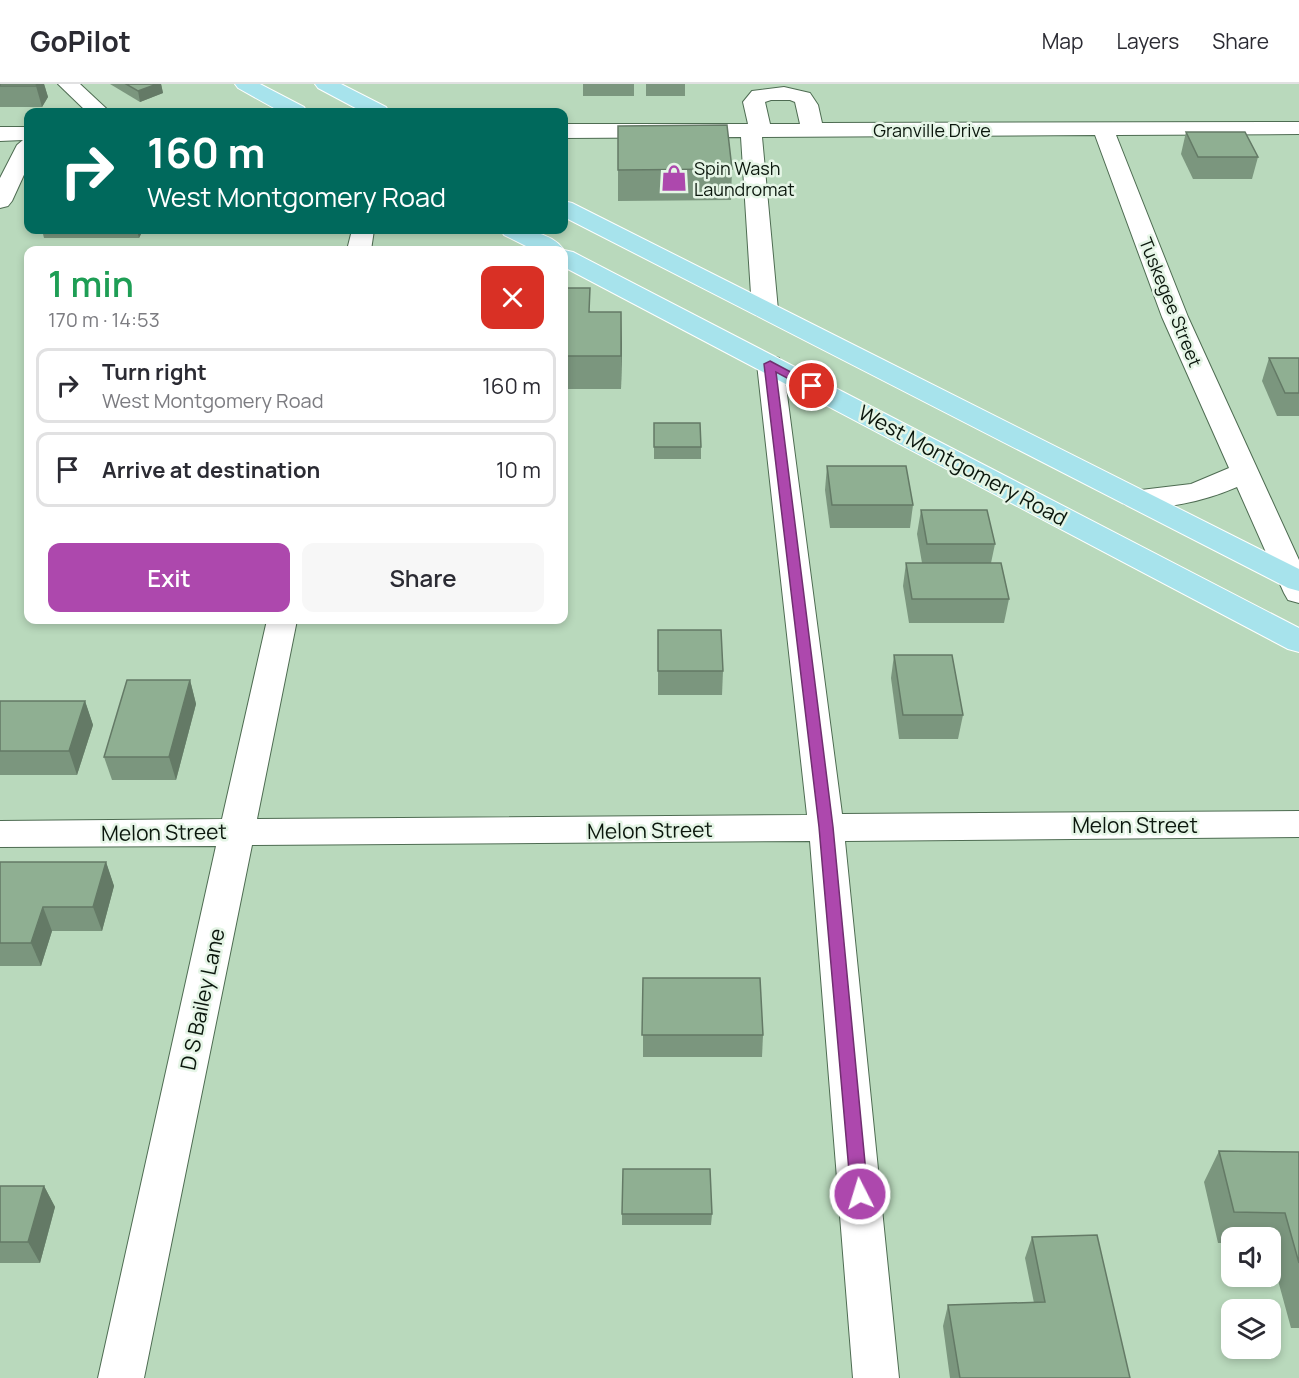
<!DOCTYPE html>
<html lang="en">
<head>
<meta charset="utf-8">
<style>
  :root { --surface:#fff; --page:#f7f7f7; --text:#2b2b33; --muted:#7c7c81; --line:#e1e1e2; --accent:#ad48ad }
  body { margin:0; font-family:Manrope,sans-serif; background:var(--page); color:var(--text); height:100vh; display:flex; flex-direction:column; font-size:22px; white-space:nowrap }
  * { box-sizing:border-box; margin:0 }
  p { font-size:20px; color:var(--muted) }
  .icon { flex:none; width:33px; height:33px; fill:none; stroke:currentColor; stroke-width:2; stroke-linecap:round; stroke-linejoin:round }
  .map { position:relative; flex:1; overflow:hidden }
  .panel { position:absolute; left:24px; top:162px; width:544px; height:378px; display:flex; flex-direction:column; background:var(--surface); border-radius:12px; box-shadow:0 3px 9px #0003 }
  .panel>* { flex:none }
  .guide { position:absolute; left:24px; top:24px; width:544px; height:126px; border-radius:12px; box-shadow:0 3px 9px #0003; background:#00695c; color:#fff; overflow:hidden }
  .buttons { position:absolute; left:1221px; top:1143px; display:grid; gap:12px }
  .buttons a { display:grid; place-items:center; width:60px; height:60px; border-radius:12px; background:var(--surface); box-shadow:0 3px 9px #0003; font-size:30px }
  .pin { position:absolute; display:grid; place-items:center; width:51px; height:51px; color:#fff; margin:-26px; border:3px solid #fff; border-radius:50%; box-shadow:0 2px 6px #0007 }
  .me { position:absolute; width:66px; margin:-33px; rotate:355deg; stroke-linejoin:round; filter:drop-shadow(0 0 4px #0008) }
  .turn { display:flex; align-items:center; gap:21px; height:126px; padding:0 24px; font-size:27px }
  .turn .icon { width:78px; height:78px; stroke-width:2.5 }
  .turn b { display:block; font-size:42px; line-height:51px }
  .round { display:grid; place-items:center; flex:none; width:63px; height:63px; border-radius:12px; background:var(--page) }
  .head { display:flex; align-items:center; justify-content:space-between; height:102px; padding:0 24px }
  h1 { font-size:36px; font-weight:600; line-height:45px; color:#1e9e55 }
  .primary-button { display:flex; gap:12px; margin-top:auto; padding:12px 24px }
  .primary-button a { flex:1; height:69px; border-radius:12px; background:var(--accent); color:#fff; font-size:24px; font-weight:600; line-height:69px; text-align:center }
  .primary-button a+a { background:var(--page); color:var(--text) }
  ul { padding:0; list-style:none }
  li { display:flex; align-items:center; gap:18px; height:75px; margin:0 12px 9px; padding:0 12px; border:3px solid var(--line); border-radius:12px }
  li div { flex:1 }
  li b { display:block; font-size:22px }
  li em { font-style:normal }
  header { display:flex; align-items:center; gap:36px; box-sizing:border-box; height:84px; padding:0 30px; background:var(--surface); border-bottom:2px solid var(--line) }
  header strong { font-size:28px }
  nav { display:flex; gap:33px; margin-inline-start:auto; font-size:21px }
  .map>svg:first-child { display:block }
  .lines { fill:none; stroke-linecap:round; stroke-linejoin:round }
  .minor-casing { stroke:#4e6c52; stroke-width:2 }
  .major-casing { stroke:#fff; stroke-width:2 }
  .minor { fill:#fff; fill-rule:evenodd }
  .major { fill:#a7e3ec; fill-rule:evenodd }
  .wall { fill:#7b967e }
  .shaded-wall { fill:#647a66 }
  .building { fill:#8faf92; stroke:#647a66; stroke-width:1.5 }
  .route { fill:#ad48ad; stroke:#702f70; stroke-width:1.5 }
  .labels { text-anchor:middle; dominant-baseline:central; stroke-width:5; stroke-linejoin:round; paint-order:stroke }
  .far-street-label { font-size:18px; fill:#0b170d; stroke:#e5f5e6 }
  .far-poi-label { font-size:18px; fill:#0b170d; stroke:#e5f5e6; text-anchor:start }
  .street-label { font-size:21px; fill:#0b170d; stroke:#e5f5e6 }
</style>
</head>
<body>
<header>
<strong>GoPilot</strong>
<nav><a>Map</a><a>Layers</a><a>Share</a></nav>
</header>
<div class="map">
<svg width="1299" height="1294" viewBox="0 0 1299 1294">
  <rect width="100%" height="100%" fill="#b9d9bc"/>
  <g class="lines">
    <defs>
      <g id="minor">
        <path d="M 58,0 L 80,0 L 110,28 L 87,28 Z"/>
        <path d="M 784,3 L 810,9 L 818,21 L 822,39 L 1299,38 L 1299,50 L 1116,51 L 1188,233 L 1299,476 L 1299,519 L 1288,516 L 1284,509 L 1237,403 C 1204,417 1159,429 1124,420 L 1120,414 L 1124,408 L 1191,400 L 1229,384 L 1162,233 L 1095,51 L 762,53 L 778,226 L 774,231 L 765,234 L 756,231 L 752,226 L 741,53 L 564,54 L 564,40 L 748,40 L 743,18 L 752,7 ZM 771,16 L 790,16 L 795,18 L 800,40 L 770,40 L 765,18 Z"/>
        <path d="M 0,43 L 28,43 L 28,82 L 12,117 L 8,122 L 0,124 L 0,94 L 17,61 L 23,56 L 0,57 Z"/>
        <path d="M 352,146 L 374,146 L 371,166 L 347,166 Z"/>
        <path d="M 770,272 L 779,274 L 783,280 L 842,730 L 1299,727 L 1299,753 L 845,757 L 899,1294 L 853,1294 L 810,757 L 252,761 L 144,1294 L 98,1294 L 216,762 L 0,763 L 0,737 L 222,735 L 267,536 L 297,536 L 257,735 L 807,731 L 757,280 L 761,274 Z"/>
      </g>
      <g id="major">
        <path d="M 235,0 L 260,0 L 304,23 L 307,28 L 281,28 L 238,4 Z"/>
        <path d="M 315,0 L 341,0 L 386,23 L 389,28 L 363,28 L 318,4 Z"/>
        <path d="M 564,117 L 572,119 L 1299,485 L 1299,507 L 1288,504 L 564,133 Z"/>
        <path d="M 501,146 C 521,146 550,146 564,166 L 573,168 L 1299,544 L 1299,568 L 1288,565 L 564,183 L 564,166 L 534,166 L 504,151 Z"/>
      </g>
    </defs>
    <use href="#minor" class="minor-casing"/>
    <use href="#major" class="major-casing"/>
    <use href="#minor" class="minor"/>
    <use href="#major" class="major"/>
  </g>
  <g class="wall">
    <path d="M 0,0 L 44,0 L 48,13 L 42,23 L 0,23 Z"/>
    <path d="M 110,0 L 161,0 L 163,9 L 140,18 Z"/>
    <rect x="583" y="0" width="51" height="12"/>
    <rect x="646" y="0" width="39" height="12"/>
    <path d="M 618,42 L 732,85 L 731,116 L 618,117 Z"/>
    <path d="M 1186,48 L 1258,73 L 1252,95 L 1193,95 L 1181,70 Z"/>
    <path d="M 42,146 L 143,146 L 139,154 L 44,154 Z"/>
    <path d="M 564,204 L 591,228 L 622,260 L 621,305 L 564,305 Z"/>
    <path d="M 1269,274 L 1299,274 L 1299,332 L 1277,332 L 1262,297 Z"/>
    <path d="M 654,339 L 701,363 L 701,375 L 654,375 Z"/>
    <path d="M 827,382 L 913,421 L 910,444 L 830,444 L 825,406 Z"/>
    <path d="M 921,426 L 995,460 L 991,479 L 1009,515 L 1004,539 L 909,539 L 903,502 L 906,479 L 922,479 L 917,450 Z"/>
    <path d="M 658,546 L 723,587 L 722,611 L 658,611 Z"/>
    <path d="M 894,571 L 963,631 L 958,655 L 899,655 L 891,594 Z"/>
    <path d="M 190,596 L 196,620 L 176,696 L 112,696 L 104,673 Z"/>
    <path d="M 0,617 L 85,617 L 93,641 L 77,691 L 0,691 Z"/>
    <path d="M 0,778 L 106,778 L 114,802 L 102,847 L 52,847 L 41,882 L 0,882 Z"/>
    <path d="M 643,894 L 763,951 L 762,973 L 643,973 Z"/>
    <path d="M 1219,1067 L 1299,1068 L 1299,1244 L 1291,1244 L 1270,1167 L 1270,1154 L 1232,1154 L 1232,1159 L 1218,1159 L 1204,1098 Z"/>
    <path d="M 0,1102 L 44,1102 L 55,1123 L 40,1179 L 0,1179 Z"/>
    <path d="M 622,1130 L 712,1130 L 711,1141 L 622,1141 Z"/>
    <path d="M 1032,1153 L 1130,1294 L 950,1294 L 943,1242 L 948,1221 L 1034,1219 L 1025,1174 Z"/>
  </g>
  <g class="shaded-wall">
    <path d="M 37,0 L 44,0 L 48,13 L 42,23 L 36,2 Z"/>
    <path d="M 157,0 L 161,0 L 163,9 L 140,18 L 138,7 Z"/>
    <path d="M 137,146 L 143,146 L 139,154 Z"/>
    <path d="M 621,228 L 622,260 L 621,305 Z"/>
    <path d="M 190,596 L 196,620 L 176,696 L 169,673 Z"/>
    <path d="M 85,617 L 93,641 L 77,691 L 69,667 Z"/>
    <path d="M 106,778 L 114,802 L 102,847 L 93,823 Z"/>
    <path d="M 43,823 L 52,847 L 41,882 L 31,859 Z"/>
    <path d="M 44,1102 L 55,1123 L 40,1179 L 28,1158 Z"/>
  </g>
  <g class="building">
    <path d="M 0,0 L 37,0 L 36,2 L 0,2 Z"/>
    <path d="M 126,0 L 157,0 L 138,7 Z"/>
    <path d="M 727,41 L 732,85 L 618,86 L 618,42 Z"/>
    <path d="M 1186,48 L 1245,48 L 1258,73 L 1198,73 Z"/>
    <path d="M 564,204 L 590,204 L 589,228 L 621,228 L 621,272 L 564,272 Z"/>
    <path d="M 1269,274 L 1299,274 L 1299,309 L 1285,309 Z"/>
    <path d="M 654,339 L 700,339 L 701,363 L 654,363 Z"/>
    <path d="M 827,382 L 906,382 L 913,421 L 832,421 Z"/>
    <path d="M 921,426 L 987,426 L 995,460 L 927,460 Z"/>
    <path d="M 906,479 L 1001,479 L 1009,515 L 912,515 Z"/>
    <path d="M 658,546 L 721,546 L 723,587 L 658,587 Z"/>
    <path d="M 894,571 L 952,571 L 963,631 L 903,631 Z"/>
    <path d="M 127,596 L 190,596 L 169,673 L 104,673 Z"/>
    <path d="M 0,617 L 85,617 L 69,667 L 0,667 Z"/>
    <path d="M 0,778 L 106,778 L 93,823 L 43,823 L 31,859 L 0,859 Z"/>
    <path d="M 643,894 L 760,894 L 763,951 L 642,951 Z"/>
    <path d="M 1219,1067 L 1299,1068 L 1299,1179 L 1285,1129 L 1234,1128 Z"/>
    <path d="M 623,1085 L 710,1085 L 712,1130 L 622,1130 Z"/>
    <path d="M 0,1102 L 44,1102 L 28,1158 L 0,1158 Z"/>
    <path d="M 1097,1151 L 1130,1294 L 960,1294 L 948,1221 L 1045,1218 L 1032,1153 Z"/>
  </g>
  <path class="route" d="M 770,277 L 817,302 L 812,306 L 808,305 L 776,288 L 833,743 L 868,1110 L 866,1116 L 860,1118 L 853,1116 L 851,1110 L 819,743 L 764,280 Z"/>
  <defs>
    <symbol id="shop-bare" viewBox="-9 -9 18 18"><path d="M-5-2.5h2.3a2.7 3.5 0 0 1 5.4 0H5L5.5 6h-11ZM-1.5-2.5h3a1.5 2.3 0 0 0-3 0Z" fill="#ad48ad" stroke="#e5f5e6" stroke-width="2.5" paint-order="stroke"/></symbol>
  </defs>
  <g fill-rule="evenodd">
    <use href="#shop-bare" x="655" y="75" width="38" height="38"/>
  </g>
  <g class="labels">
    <g class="far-street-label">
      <text x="932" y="46">Granville Drive</text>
      <text transform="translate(1171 218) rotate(68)">Tuskegee Street</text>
    </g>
    <g class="far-poi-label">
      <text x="694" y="84">Spin Wash<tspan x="694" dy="21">Laundromat</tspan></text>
    </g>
    <g class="street-label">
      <text transform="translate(963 381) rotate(28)">West Montgomery Road</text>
      <text x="1135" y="741">Melon Street</text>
      <text transform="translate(650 746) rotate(-1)">Melon Street</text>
      <text transform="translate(164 748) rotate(-1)">Melon Street</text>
      <text transform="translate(202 915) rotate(-78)">D S Bailey Lane</text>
    </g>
  </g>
</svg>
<div class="buttons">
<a><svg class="icon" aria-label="sound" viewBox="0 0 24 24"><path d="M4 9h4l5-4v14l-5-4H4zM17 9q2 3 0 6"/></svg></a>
<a><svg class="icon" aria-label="layers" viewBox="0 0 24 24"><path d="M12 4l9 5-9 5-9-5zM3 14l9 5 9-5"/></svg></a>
</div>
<div class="pin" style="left:812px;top:302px;background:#d93025"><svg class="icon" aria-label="arrive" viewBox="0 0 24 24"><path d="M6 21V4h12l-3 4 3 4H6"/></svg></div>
<svg class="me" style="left:860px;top:1110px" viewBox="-20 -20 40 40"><circle r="17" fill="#ad48ad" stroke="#fff" stroke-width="3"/><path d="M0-11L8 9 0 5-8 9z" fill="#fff"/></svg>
<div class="guide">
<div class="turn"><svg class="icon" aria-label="right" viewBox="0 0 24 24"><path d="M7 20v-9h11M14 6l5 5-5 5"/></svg><div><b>160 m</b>West Montgomery Road</div></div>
</div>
<section class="panel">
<div class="head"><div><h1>1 min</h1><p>170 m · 14:53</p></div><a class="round" style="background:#d93025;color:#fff"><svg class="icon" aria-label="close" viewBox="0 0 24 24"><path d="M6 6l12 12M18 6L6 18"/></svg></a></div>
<ul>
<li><svg class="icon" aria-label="right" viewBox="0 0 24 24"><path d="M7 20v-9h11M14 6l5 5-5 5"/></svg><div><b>Turn right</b><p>West Montgomery Road</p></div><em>160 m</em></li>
<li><svg class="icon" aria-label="arrive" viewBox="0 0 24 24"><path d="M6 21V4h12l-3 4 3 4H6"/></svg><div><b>Arrive at destination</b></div><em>10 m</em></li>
</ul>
<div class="primary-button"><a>Exit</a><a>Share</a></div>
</section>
</div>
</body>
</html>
